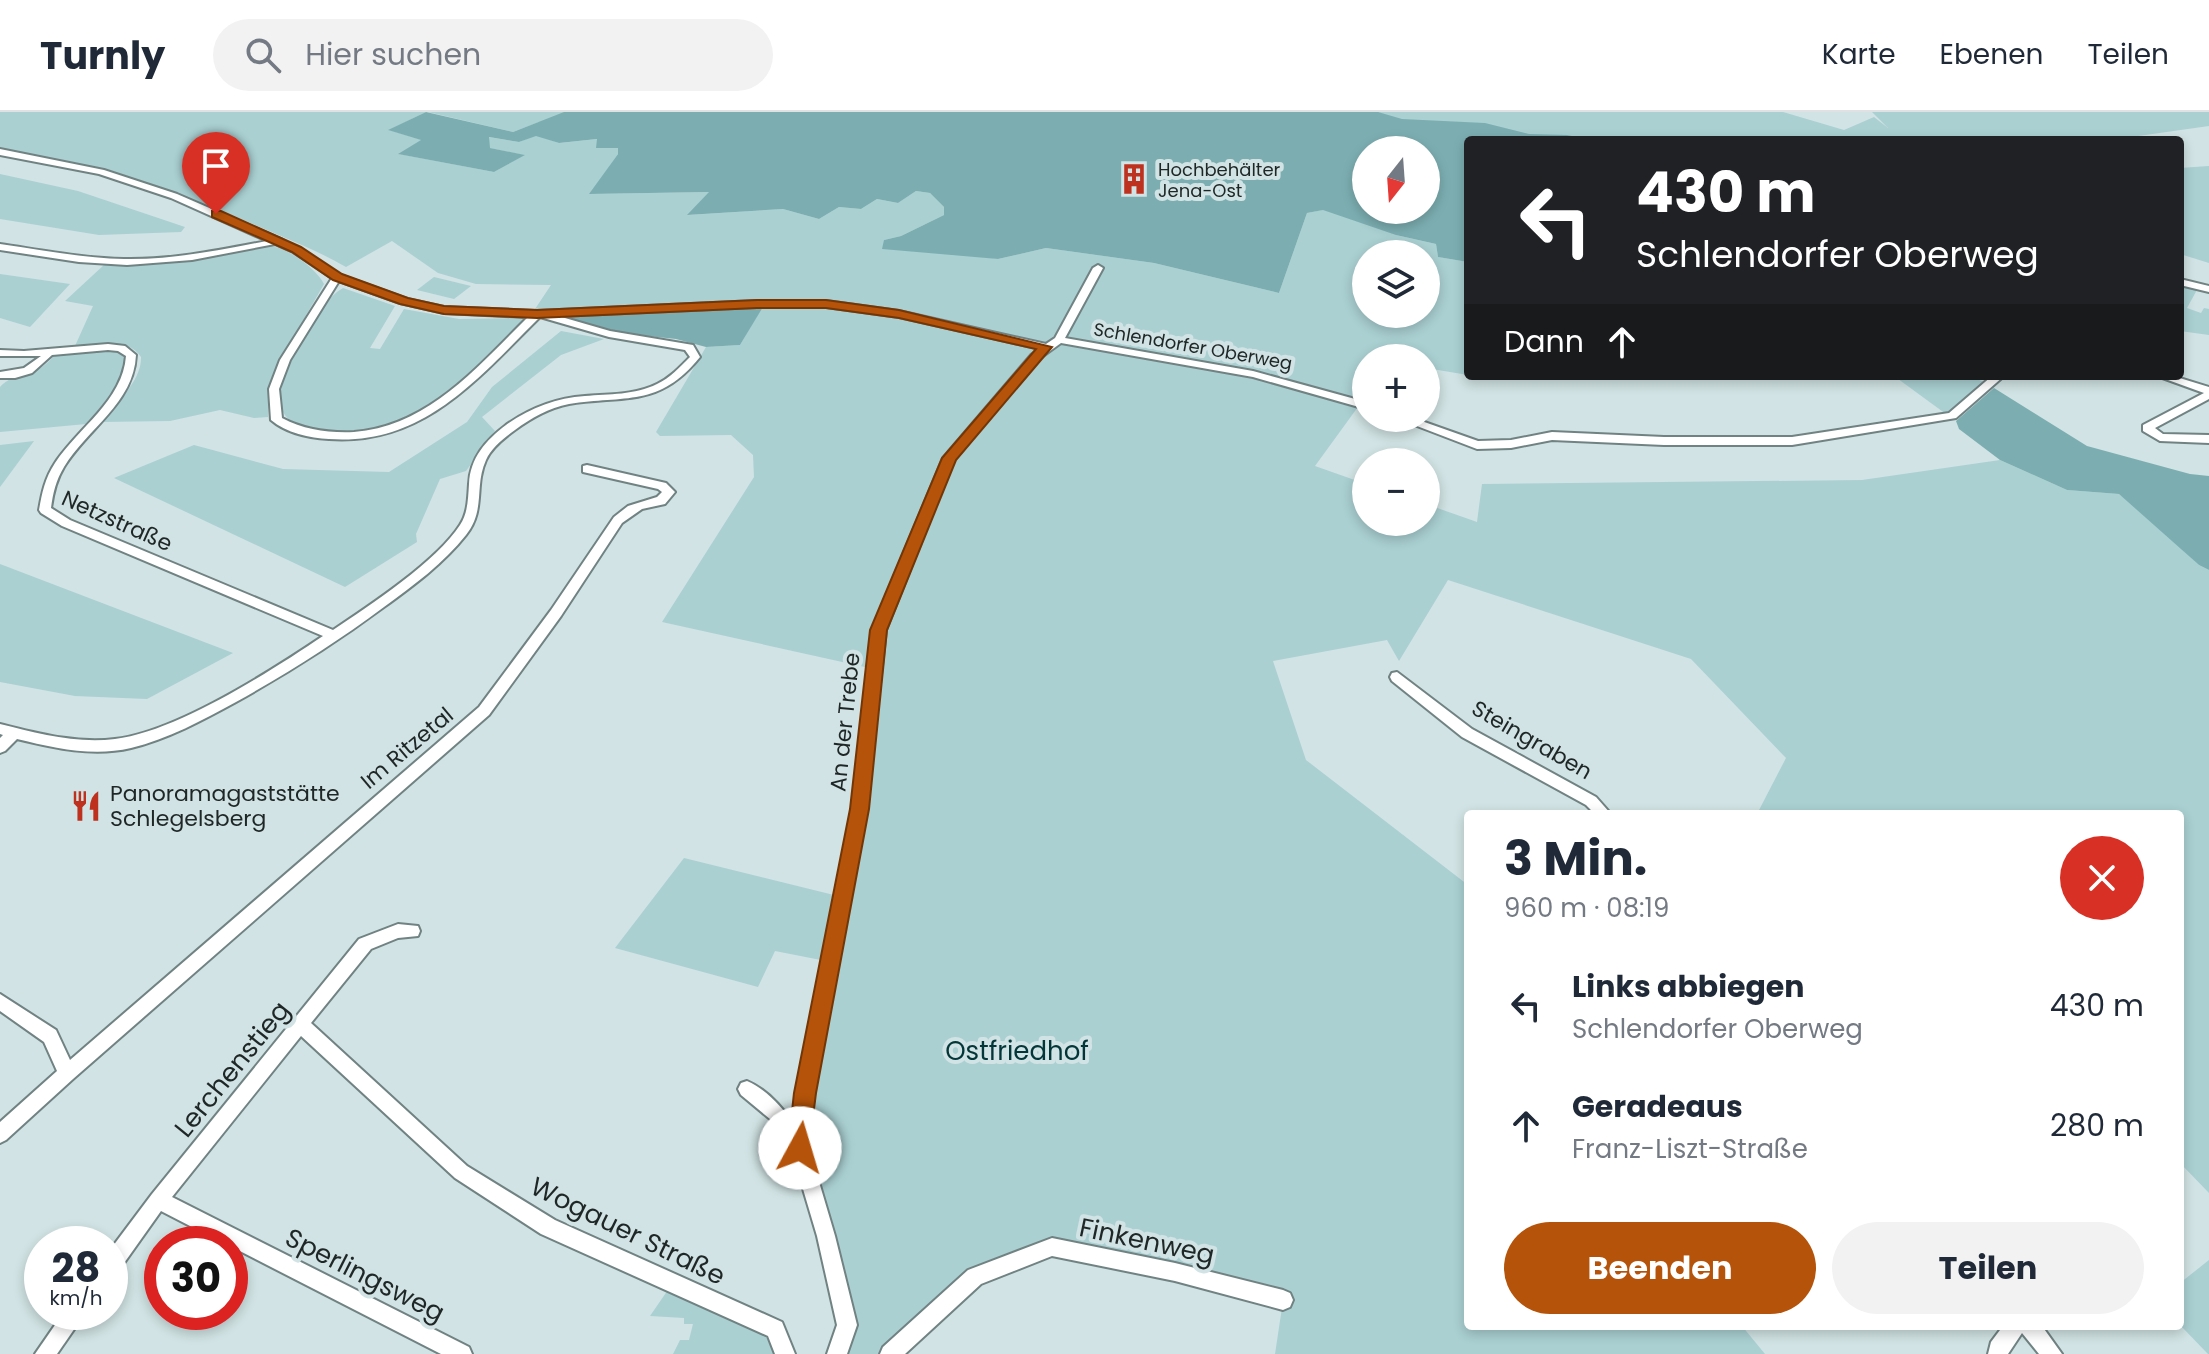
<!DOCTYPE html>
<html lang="de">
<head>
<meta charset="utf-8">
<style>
  :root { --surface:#fff; --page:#f2f2f3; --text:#1f2937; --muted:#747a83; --line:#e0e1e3; --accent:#b45309 }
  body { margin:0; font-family:Poppins,sans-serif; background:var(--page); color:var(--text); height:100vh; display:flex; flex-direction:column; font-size:30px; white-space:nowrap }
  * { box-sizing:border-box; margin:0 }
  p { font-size:26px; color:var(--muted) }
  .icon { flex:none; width:44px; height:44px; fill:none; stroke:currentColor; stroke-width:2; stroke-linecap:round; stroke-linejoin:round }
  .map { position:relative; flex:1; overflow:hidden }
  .sheet { position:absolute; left:1464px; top:698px; width:720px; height:520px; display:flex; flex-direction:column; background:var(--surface); border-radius:8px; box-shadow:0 4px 12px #0003 }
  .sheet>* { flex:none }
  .hud { position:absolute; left:1464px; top:24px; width:720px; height:244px; border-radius:8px; box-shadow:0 4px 12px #0003; background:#202124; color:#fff; overflow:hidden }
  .needle { width:52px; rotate:197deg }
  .fabs { position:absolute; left:1352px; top:24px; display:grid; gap:16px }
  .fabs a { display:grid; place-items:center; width:88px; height:88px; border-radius:50%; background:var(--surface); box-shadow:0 4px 12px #0003; font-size:40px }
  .speed { position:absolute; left:24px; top:1114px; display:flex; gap:16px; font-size:40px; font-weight:700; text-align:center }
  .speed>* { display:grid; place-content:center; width:104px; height:104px; border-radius:50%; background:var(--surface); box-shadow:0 4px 12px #0003; line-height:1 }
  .speed small { font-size:20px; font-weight:400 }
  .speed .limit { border:12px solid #d22; background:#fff; color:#111 }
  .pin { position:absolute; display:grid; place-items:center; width:68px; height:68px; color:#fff; margin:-82px -34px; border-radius:50% 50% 50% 0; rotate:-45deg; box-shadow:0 0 8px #0007 }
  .pin .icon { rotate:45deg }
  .me { position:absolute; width:88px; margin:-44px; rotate:6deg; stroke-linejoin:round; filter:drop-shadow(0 0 6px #0008) }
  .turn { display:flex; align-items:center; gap:28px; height:168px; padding:0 40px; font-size:36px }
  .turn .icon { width:104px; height:104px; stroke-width:2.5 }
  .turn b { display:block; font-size:56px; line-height:68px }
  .then { display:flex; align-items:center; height:76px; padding:0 40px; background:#0003; gap:16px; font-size:30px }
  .round { display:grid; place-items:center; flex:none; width:84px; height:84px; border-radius:42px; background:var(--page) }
  .overview { display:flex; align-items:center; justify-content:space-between; height:136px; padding:0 40px }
  h1 { font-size:48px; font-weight:700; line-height:60px }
  .cta { display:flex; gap:16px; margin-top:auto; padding:16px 40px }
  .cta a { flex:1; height:92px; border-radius:48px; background:var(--accent); color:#fff; font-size:32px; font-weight:700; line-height:92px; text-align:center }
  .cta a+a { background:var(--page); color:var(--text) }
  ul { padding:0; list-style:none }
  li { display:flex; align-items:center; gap:24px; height:120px; padding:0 40px }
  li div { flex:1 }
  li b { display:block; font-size:30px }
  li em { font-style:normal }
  header { display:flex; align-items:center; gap:48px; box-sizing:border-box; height:112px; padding:0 40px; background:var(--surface); border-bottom:2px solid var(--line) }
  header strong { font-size:38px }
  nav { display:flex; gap:44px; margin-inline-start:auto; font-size:28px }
  .search { width:560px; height:72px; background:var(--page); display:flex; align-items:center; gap:20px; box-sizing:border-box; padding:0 28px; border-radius:44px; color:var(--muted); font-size:30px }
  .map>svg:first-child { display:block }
  .green { fill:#aad0d2; fill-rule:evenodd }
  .forest { fill:#7caeb1; fill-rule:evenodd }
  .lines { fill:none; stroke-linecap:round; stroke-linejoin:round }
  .street-casing { stroke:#718283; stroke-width:4 }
  .street { fill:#fff; fill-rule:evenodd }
  .route { fill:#b45309; stroke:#753606; stroke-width:2 }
  .labels { text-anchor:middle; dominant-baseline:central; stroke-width:8; stroke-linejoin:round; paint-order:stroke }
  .far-poi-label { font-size:18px; fill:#1f2626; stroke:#d1e3e4; text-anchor:start }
  .far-street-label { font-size:18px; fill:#1f2626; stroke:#d1e3e4 }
  .street-label { font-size:22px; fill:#1f2626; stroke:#d1e3e4 }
  .poi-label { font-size:22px; fill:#1f2626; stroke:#d1e3e4; text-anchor:start }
  .near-park-label { font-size:26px; fill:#033638; stroke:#d1e3e4 }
  .near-street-label { font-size:26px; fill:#1f2626; stroke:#d1e3e4 }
</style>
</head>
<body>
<header>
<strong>Turnly</strong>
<div class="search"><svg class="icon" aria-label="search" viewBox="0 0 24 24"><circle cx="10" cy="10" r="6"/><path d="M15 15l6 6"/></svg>Hier suchen</div>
<nav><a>Karte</a><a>Ebenen</a><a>Teilen</a></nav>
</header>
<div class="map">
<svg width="2209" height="1242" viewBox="0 0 2209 1242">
  <rect width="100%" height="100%" fill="#d1e3e4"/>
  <g class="green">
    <path d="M 0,0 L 426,0 L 389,18 L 422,28 L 399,42 L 494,60 L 524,43 L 489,36 L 488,25 L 519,30 L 536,23 L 559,31 L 598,27 L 618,36 L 618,42 L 590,82 L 710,80 L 688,103 L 783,97 L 819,107 L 839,95 L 861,97 L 877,87 L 898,91 L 916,79 L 930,81 L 944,95 L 944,103 L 901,124 L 884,128 L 998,147 L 1046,136 L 1154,151 L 1279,181 L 1307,101 L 1322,98 L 539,10 L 513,20 L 428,0 L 1783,0 L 1844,18 L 1874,5 L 1888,16 L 1872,0 L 2209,0 L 2209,14 L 2110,28 L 1468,28 L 1468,132 L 1396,123 L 1436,132 L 1438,145 L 1468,150 L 1468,263 L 1426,256 L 1426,246 L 1366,246 L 1366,280 L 1363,288 L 1315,354 L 1366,372 L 1366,410 L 1426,410 L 1426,392 L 1477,410 L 1482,372 L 1862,368 L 2000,348 L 2067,378 L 2119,382 L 2131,390 L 2199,453 L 2209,458 L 2209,1081 L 2180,1051 L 2180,702 L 1757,702 L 1786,646 L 1691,547 L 1448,468 L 1399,549 L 1387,528 L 1273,549 L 1306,648 L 1468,773 L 1468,1214 L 1742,1214 L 1765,1242 L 1275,1242 L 1283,1189 L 1053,1135 L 975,1165 L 890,1242 L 837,1242 L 847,1212 L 800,1036 L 826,849 L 775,839 L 758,875 L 615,836 L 684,746 L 842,785 L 874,557 L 662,510 L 754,365 L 753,343 L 731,323 L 660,324 L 656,320 L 706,235 L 740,233 L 765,190 L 535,197 L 551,173 L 476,172 L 438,161 L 392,129 L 346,155 C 320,140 295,130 269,119 C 180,80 95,53 0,36 ZM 1366,38 L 1426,38 L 1426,98 L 1366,98 ZM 1366,142 L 1426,142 L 1426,202 L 1366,202 Z"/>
    <path d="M 2209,54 L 2209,151 L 2180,142 L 2180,56 Z"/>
    <path d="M 0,62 L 78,79 L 185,115 L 181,120 L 99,123 L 0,107 Z"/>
    <path d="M 269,134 C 287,135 317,157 324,172 L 277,254 L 269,276 L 268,305 L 254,306 L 220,298 L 170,309 L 101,310 C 115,292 142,269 141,245 C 129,225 95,232 75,234 L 93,194 L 65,189 L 105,152 L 168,150 Z"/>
    <path d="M 0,162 L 70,172 L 30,215 L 0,206 Z"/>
    <path d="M 434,165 L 471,174 L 454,187 L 417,178 Z"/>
    <path d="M 2180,172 L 2198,176 L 2187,196 L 2201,201 L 2204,196 L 2209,197 L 2209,223 L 2180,219 Z"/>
    <path d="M 343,176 L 395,194 L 370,236 L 380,237 L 404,197 L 459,207 L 523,206 L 525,210 C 497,237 459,282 425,301 C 396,317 301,338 282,298 C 273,278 297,235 308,218 C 318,203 327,185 343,176 Z"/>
    <path d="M 561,219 L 604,227 L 561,243 L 482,305 L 495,319 L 466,359 L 440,367 L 416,422 L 417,430 L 345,475 L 114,366 L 194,333 L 283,357 L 389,360 L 467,310 L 492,275 Z"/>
    <path d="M 104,238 L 121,241 L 127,250 L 119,273 L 86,312 L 0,320 L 0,275 C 14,259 39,266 54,243 Z"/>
    <path d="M 1474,264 L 1835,264 L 1835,267 L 1498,268 Z"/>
    <path d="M 1894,264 L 1970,264 L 1984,270 L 1946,302 Z"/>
    <path d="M 34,329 L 3,371 L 0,375 L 0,333 Z"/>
    <path d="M 0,452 L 233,541 L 147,587 L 75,584 L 0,570 Z"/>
    <path d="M 2209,1148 L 2209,1242 L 2208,1242 L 2180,1213 L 2180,1171 Z"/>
    <path d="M 672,1172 L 775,1217 L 785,1242 L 673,1242 L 680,1228 L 689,1228 L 693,1212 L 684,1212 L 684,1206 L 650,1204 Z"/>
  </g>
  <g class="forest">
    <path d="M 426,0 L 513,20 L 564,0 L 1378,0 L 1402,7 L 1485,11 L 1529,22 L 1567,23 L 1591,28 L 1468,28 L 1468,150 L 1438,145 L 1436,132 L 1396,123 L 1323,98 L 1307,101 L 1279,181 L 1154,151 L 1046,136 L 998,147 L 882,137 L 884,128 L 901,124 L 944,103 L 944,95 L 930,81 L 916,79 L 898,91 L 877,87 L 861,97 L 839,95 L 819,107 L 783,97 L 687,103 L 709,80 L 589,82 L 618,42 L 618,36 L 596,36 L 597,27 L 559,31 L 536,24 L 519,30 L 489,25 L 490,36 L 525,43 L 494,60 L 398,42 L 421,28 L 388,18 ZM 1366,38 L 1426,38 L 1426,98 L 1366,98 Z"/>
    <path d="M 766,190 L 740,233 L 706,235 L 676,227 L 610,220 L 535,197 Z"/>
    <path d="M 1994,276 L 2087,334 L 2190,362 L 2209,364 L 2209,458 L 2199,453 L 2119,382 L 2067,378 L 2000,348 L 1959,317 L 1956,309 Z"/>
  </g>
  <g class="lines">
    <defs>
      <g id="street">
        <path d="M 0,37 L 104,58 L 177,82 L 281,127 L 340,163 L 407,187 L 444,195 L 537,199 L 757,189 L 826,189 L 899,199 L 1046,232 L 1055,226 L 1093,156 L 1098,153 L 1103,156 L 1065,226 L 1253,259 L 1366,290 L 1366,297 L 1253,265 L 1061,231 L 1039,247 L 954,347 L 886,518 L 866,697 L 814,981 L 809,1036 L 835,1124 L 857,1213 L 847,1242 L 827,1242 L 837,1213 L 817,1124 L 792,1040 L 770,1007 L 741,983 L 738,977 L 741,971 L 747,969 C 766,977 782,995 793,1011 L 796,981 L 852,697 L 872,518 L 943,346 L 1031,243 L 1040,237 L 899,205 L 826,195 L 757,195 L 558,204 L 610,219 L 693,233 L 700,245 C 659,296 625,283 569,292 C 549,296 531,306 515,318 C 504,326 491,336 486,348 C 474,374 486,398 466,423 C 444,451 413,474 384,495 C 337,530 288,561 236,590 C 203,608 168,627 131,636 C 93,645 54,636 17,627 L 5,639 L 0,641 L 0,626 L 3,623 L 0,622 L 0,612 C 37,621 76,632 115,627 C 176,620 271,559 323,524 L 62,414 L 41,401 L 39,398 C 42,381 45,366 55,351 C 78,316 123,288 126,244 L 118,239 L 108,238 L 52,243 L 32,261 L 15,266 L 0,266 L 0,260 L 24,256 L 41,244 L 0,244 L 0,238 L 24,239 L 108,232 L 125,234 L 136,243 C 134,291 87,317 64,355 C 56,368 53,381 51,396 L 70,408 L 333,518 C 369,494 437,449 460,413 C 468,401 468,387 469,372 C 470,346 486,328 506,313 C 530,296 556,286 585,284 C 609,282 635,283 657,272 C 670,266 680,255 690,245 L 685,238 L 609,225 L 540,205 C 479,265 424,334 329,327 C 310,326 286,321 271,308 L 269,277 L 280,248 L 332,166 L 293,140 L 275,132 L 192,148 L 127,153 L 79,150 L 0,138 L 0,132 C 41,138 82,146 124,147 C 172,148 220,138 267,129 L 171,86 L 99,62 L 0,43 ZM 339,169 L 400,191 L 444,201 L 528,205 C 478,254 429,314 354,320 C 328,321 305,318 282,306 L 279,277 L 290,248 Z"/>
        <path d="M 2180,167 L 2209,174 L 2209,180 L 2180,173 Z"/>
        <path d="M 1992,264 L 2004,264 L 1956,306 L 1792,333 L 1664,333 L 1552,328 L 1511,336 L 1477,337 L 1396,306 L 1413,306 L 1478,329 L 1511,328 L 1552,320 L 1664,325 L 1792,325 L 1949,301 Z"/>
        <path d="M 2157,264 L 2173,264 L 2209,275 L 2209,287 L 2155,316 L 2163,322 L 2209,323 L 2209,331 L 2160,329 L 2143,319 L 2143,313 L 2204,281 Z"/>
        <path d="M 587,353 L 666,371 L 675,380 L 665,392 L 642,397 L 622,411 L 561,504 L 489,603 L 73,967 L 6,1028 L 0,1031 L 0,1010 L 57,959 L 44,930 L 0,899 L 0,882 L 56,918 L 70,948 L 479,595 L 551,498 L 614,405 L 628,394 L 657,385 L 662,380 L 658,377 L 583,360 L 583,354 Z"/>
        <path d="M 1397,560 L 1472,617 L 1596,685 L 1611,702 L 1595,702 L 1586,693 L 1462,625 L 1392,569 L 1390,565 L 1392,561 Z"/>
        <path d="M 398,812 L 418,814 L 420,819 L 418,824 L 398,826 L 371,837 L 311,911 L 467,1054 L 555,1108 L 782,1210 L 795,1242 L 775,1242 L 768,1224 L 541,1122 L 455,1066 L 301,924 L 172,1085 L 469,1235 L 472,1242 L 441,1242 L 230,1134 L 230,1132 L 225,1132 L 161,1099 L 117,1161 L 110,1163 L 110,1138 L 152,1082 L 359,827 Z"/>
        <path d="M 1052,1126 L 1175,1151 L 1283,1178 L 1290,1181 L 1293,1188 L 1290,1195 L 1283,1198 L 1175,1169 L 1052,1144 L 981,1172 L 905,1242 L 880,1242 L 883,1235 L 968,1158 Z"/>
        <path d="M 64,1200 L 86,1200 L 57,1242 L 35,1242 Z"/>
        <path d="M 2003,1214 L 2042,1214 L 2062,1242 L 2039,1242 L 2022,1221 L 2008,1242 L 1988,1242 L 1991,1230 Z"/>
      </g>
    </defs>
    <use href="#street" class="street-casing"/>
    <use href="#street" class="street"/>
  </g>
  <path class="route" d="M 212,99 L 221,99 L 301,135 L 342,162 L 408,186 L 444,194 L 537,198 L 757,188 L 826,188 L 899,198 L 1052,235 L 956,348 L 887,518 L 869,697 L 816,981 L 808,1044 L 800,1048 L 792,1044 L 788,1036 L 794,981 L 850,697 L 870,518 L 942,346 L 1036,237 L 899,206 L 826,196 L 757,196 L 537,206 L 444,202 L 400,192 L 333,168 L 292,140 L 212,105 Z"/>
  <defs>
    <symbol id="building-bare" viewBox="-9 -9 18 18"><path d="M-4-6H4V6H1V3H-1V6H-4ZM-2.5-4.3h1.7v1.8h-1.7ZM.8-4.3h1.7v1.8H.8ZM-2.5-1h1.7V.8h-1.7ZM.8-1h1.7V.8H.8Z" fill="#bd311e" stroke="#d1e3e4" stroke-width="2.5" paint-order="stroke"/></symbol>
    <symbol id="restaurant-bare" viewBox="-9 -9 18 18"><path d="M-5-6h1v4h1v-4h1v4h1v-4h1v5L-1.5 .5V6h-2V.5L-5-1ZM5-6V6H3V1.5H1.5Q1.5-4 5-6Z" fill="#bd311e" stroke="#d1e3e4" stroke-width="2.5" paint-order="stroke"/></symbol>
  </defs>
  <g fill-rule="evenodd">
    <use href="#building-bare" x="1112" y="45" width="44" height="44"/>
    <use href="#restaurant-bare" x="64" y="672" width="44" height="44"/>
  </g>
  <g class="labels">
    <g class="far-poi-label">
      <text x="1158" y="57">Hochbehälter<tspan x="1158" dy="21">Jena-Ost</tspan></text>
    </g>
    <g class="far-street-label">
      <text transform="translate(1193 234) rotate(10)">Schlendorfer Oberweg</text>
    </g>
    <g class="street-label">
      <text transform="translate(117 409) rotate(24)">Netzstraße</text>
      <text transform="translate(845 610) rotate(-84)">An der Trebe</text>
      <text transform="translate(1532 628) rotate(30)">Steingraben</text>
      <text transform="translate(407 636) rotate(-40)">Im Ritzetal</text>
    </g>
    <g class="poi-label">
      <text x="110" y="681">Panoramagaststätte<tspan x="110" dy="25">Schlegelsberg</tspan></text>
    </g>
    <g class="near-park-label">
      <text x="1017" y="939">Ostfriedhof</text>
    </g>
    <g class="near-street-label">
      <text transform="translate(232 957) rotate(-51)">Lerchenstieg</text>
      <text transform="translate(628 1119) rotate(26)">Wogauer Straße</text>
      <text transform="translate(1147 1129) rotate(12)">Finkenweg</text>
      <text transform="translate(365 1163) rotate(27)">Sperlingsweg</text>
    </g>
  </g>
</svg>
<div class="fabs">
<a><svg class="needle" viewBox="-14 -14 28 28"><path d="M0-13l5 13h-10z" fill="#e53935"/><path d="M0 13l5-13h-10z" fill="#747a83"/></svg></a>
<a><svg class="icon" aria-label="layers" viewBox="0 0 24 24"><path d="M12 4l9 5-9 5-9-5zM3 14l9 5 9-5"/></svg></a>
<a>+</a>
<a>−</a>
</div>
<div class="speed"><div>28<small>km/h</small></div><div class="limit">30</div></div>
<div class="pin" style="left:216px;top:102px;background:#d93025"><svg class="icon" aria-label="arrive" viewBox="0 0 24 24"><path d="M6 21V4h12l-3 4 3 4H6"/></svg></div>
<svg class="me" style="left:800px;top:1036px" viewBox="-20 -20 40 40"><circle r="19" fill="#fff"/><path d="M0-13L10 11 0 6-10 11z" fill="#b45309"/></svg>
<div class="hud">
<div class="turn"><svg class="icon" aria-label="left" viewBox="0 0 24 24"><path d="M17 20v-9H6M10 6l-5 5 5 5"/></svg><div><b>430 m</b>Schlendorfer Oberweg</div></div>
<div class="then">Dann<svg class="icon" aria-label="ahead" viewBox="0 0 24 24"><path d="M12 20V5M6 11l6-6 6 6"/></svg></div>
</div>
<section class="sheet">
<div class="overview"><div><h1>3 Min.</h1><p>960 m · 08:19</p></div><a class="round" style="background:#d93025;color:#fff"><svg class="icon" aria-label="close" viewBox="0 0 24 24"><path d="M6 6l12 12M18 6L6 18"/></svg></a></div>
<ul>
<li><svg class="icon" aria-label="left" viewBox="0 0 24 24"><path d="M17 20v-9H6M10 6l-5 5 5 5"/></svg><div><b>Links abbiegen</b><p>Schlendorfer Oberweg</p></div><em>430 m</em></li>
<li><svg class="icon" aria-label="ahead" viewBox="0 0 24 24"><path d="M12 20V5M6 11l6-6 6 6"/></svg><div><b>Geradeaus</b><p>Franz-Liszt-Straße</p></div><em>280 m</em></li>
</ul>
<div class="cta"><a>Beenden</a><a>Teilen</a></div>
</section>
</div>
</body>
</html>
